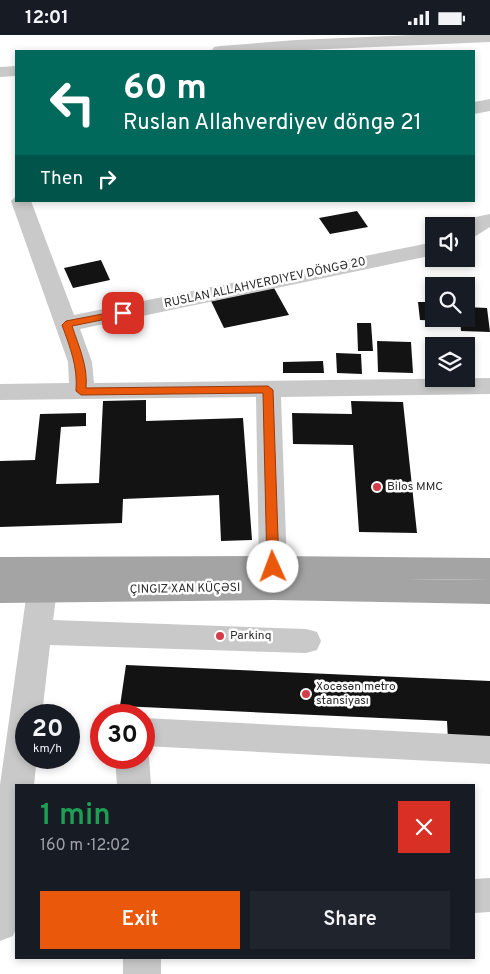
<!DOCTYPE html>
<html lang="en">
<head>
<meta charset="utf-8">
<style>
  :root { --surface:#171b24; --page:#20242c; --text:#f1f3f6; --muted:#9ea1a6; --accent:#ea580c }
  body { margin:0; font-family:Overpass,sans-serif; background:var(--page); color:var(--text); height:100vh; display:flex; flex-direction:column; font-size:19px; white-space:nowrap }
  * { box-sizing:border-box; margin:0 }
  p { font-size:16px; color:var(--muted) }
  .icon { flex:none; width:28px; height:28px; fill:none; stroke:currentColor; stroke-width:2; stroke-linecap:round; stroke-linejoin:round }
  .map { position:relative; flex:1; overflow:hidden }
  .side { position:absolute; left:15px; top:749px; width:460px; height:175px; display:flex; flex-direction:column; background:var(--surface); border-radius:0px; box-shadow:0 2px 8px #0003 }
  .side>* { flex:none }
  .top-card { position:absolute; left:15px; top:15px; width:460px; height:152px; border-radius:0px; box-shadow:0 2px 8px #0003; background:#00695c; color:#fff; overflow:hidden }
  .fabs { position:absolute; left:425px; top:182px; display:grid; gap:10px }
  .fabs a { display:grid; place-items:center; width:50px; height:50px; border-radius:0px; background:var(--surface); box-shadow:0 2px 8px #0003; font-size:25px }
  .speed { position:absolute; left:15px; top:669px; display:flex; gap:10px; font-size:25px; font-weight:700; text-align:center }
  .speed>* { display:grid; place-content:center; width:65px; height:65px; border-radius:50%; background:var(--surface); box-shadow:0 2px 8px #0003; line-height:1 }
  .speed small { font-size:12px; font-weight:400 }
  .speed .limit { border:8px solid #d22; background:#fff; color:#111 }
  .pin { position:absolute; display:grid; place-items:center; width:42px; height:42px; color:#fff; margin:-21px; border-radius:10px; box-shadow:0 2px 8px #0006 }
  .me { position:absolute; width:55px; margin:-28px; rotate:358deg; stroke-linejoin:round; filter:drop-shadow(0 0 4px #0008) }
  .turn { display:flex; align-items:center; gap:18px; height:105px; padding:0 25px; font-size:22px }
  .turn .icon { width:65px; height:65px; stroke-width:2.5 }
  .turn b { display:block; font-size:35px; line-height:42px }
  .then { display:flex; align-items:center; height:48px; padding:0 25px; background:#0003; gap:10px; font-size:19px }
  .round { display:grid; place-items:center; flex:none; width:52px; height:52px; border-radius:0px; background:var(--page) }
  .head { display:flex; align-items:center; justify-content:space-between; height:85px; padding:0 25px }
  h1 { font-size:30px; font-weight:600; line-height:38px; color:#1e9e55 }
  .cta { display:flex; gap:10px; margin-top:auto; padding:10px 25px }
  .cta a { flex:1; height:58px; border-radius:0px; background:var(--accent); color:#fff; font-size:20px; font-weight:600; line-height:58px; text-align:center }
  .cta a+a { background:var(--page); color:var(--text) }
  .status { display:flex; justify-content:space-between; align-items:center; height:35px; padding:0 25px; background:var(--surface); direction:ltr }
  .status svg { height:14px; fill:currentColor }
  .map>svg:first-child { display:block }
  .building { fill:#131313 }
  .lines { fill:none; stroke-linecap:round; stroke-linejoin:round }
  .minor { fill:#c9c9c9; fill-rule:evenodd }
  .major { fill:#a4a4a4; fill-rule:evenodd }
  .route { fill:#ea580c; stroke:#983908 }
  .poi-dot { fill:#d33d47; stroke:#fff; stroke-width:2 }
  .labels { text-anchor:middle; dominant-baseline:central; stroke-width:5; stroke-linejoin:round; paint-order:stroke }
  .street-label { font-size:12px; fill:#2c2c2c; stroke:#fff }
  .poi-label { font-size:12px; fill:#2c2c2c; stroke:#fff; text-anchor:start }
</style>
</head>
<body>
<div class="status"><b>12:01</b><svg viewBox="0 0 49 12"><path d="M0 12V9h3v3zM5 12V6h3v6zM10 12V3h3v9zM15 12V0h3v12zM26 1h20v11H26zM47 4h2v5h-2z"/></svg></div>
<div class="map">
<svg width="490" height="939" viewBox="0 0 490 939">
  <rect width="100%" height="100%" fill="#fff"/>
  <g class="building">
    <path d="M 357,176 L 368,192 L 330,199 L 319,183 Z"/>
    <path d="M 101,225 L 110,245 L 73,253 L 64,233 Z"/>
    <path d="M 425,245 L 461,245 L 462,251 L 434,251 L 434,263 L 428,263 Z"/>
    <path d="M 274,253 L 289,280 L 224,293 L 211,266 Z"/>
    <path d="M 418,267 L 434,267 L 434,284 L 450,284 L 450,286 L 420,285 Z"/>
    <path d="M 466,272 L 487,273 L 490,297 L 461,296 L 460,284 L 466,284 Z"/>
    <path d="M 357,288 L 371,288 L 373,316 L 358,316 Z"/>
    <path d="M 427,305 L 458,306 L 459,311 L 434,311 L 434,327 L 430,327 Z"/>
    <path d="M 377,306 L 411,307 L 413,338 L 378,337 Z"/>
    <path d="M 336,318 L 361,319 L 362,339 L 337,338 Z"/>
    <path d="M 323,326 L 324,338 L 283,338 L 283,327 Z"/>
    <path d="M 146,365 L 146,386 L 243,383 L 252,505 L 221,506 L 219,460 L 123,464 L 122,488 L 0,492 L 0,426 L 35,425 L 40,379 L 86,378 L 86,391 L 61,392 L 56,449 L 99,448 L 103,366 Z"/>
    <path d="M 351,366 L 403,367 L 417,498 L 359,497 L 353,410 L 293,409 L 292,378 L 352,379 Z"/>
    <path d="M 126,630 L 490,646 L 490,707 L 448,705 L 447,686 L 120,671 Z"/>
  </g>
  <g class="lines">
    <g class="minor">
      <path d="M 413,0 L 490,0 L 490,7 L 283,16 L 211,16 L 214,12 L 220,11 L 296,5 Z"/>
      <path d="M 16,31 L 16,41 L 0,42 L 0,32 Z"/>
      <path d="M 490,64 L 490,76 L 474,79 L 474,67 Z"/>
      <path d="M 16,161 L 16,166 L 31,166 L 74,280 L 434,207 L 434,220 L 80,294 L 92,327 L 94,348 L 490,343 L 490,359 L 281,362 L 287,532 L 283,540 L 273,543 L 263,540 L 259,532 L 256,362 L 0,365 L 0,349 L 69,348 L 68,327 L 11,166 Z"/>
      <path d="M 490,179 L 490,192 L 474,202 L 466,203 L 466,191 L 460,191 L 471,183 Z"/>
      <path d="M 42,544 L 52,548 L 57,556 L 53,585 L 306,594 L 317,597 L 321,606 L 317,615 L 306,618 L 50,610 L 42,680 L 26,680 L 26,722 L 37,722 L 34,750 L 16,750 L 16,893 L 13,901 L 0,906 L 0,750 L 27,556 L 32,548 Z"/>
      <path d="M 144,683 L 490,701 L 490,729 L 144,711 Z"/>
      <path d="M 144,712 L 149,722 L 151,750 L 117,750 L 115,722 L 144,722 Z"/>
      <path d="M 490,843 L 490,877 L 474,878 L 474,844 Z"/>
      <rect x="123" y="922" width="38" height="17"/>
    </g>
    <path class="major" d="M 273,521 L 490,523 L 490,545 L 407,544 L 490,545 L 490,569 L 273,565 L 0,568 L 0,544 L 110,544 L 0,544 L 0,522 Z"/>
  </g>
  <path class="route" d="M 123,275 L 128,278 L 126,280 L 72,291 C 79,312 88,331 86,353 L 268,351 L 273,355 L 279,532 L 277,535 L 269,535 L 267,532 L 263,358 L 81,360 L 76,356 C 78,332 70,312 62,290 L 66,286 Z"/>
  <g class="poi-dot">
    <circle cx="377" cy="452" r="5"/>
    <circle cx="220" cy="601" r="5"/>
    <circle cx="306" cy="659" r="5"/>
  </g>
  <g class="labels">
    <g class="street-label">
      <text transform="translate(265 248) rotate(-12)">RUSLAN ALLAHVERDIYEV DÖNGƏ 20</text>
      <text transform="translate(185 554) rotate(-1)">ÇINGIZ XAN KÜÇƏSI</text>
    </g>
    <g class="poi-label">
      <text x="387" y="452">Bilos MMC</text>
      <text x="230" y="601">Parkinq</text>
      <text x="316" y="652">Xocəsən metro<tspan x="316" dy="14">stansiyası</tspan></text>
    </g>
  </g>
</svg>
<div class="fabs">
<a><svg class="icon" aria-label="sound" viewBox="0 0 24 24"><path d="M4 9h4l5-4v14l-5-4H4zM17 9q2 3 0 6"/></svg></a>
<a><svg class="icon" aria-label="search" viewBox="0 0 24 24"><circle cx="10" cy="10" r="6"/><path d="M15 15l6 6"/></svg></a>
<a><svg class="icon" aria-label="layers" viewBox="0 0 24 24"><path d="M12 4l9 5-9 5-9-5zM3 14l9 5 9-5"/></svg></a>
</div>
<div class="speed"><div>20<small>km/h</small></div><div class="limit">30</div></div>
<div class="pin" style="left:123px;top:278px;background:#d93025"><svg class="icon" aria-label="arrive" viewBox="0 0 24 24"><path d="M6 21V4h12l-3 4 3 4H6"/></svg></div>
<svg class="me" style="left:273px;top:532px" viewBox="-20 -20 40 40"><circle r="19" fill="#fff"/><path d="M0-13L10 11 0 6-10 11z" fill="#ea580c"/></svg>
<div class="top-card">
<div class="turn"><svg class="icon" aria-label="left" viewBox="0 0 24 24"><path d="M17 20v-9H6M10 6l-5 5 5 5"/></svg><div><b>60 m</b>Ruslan Allahverdiyev döngə 21</div></div>
<div class="then">Then<svg class="icon" aria-label="right" viewBox="0 0 24 24"><path d="M7 20v-9h11M14 6l5 5-5 5"/></svg></div>
</div>
<section class="side">
<div class="head"><div><h1>1 min</h1><p>160 m · 12:02</p></div><a class="round" style="background:#d93025;color:#fff"><svg class="icon" aria-label="close" viewBox="0 0 24 24"><path d="M6 6l12 12M18 6L6 18"/></svg></a></div>
<div class="cta"><a>Exit</a><a>Share</a></div>
</section>
</div>
</body>
</html>
